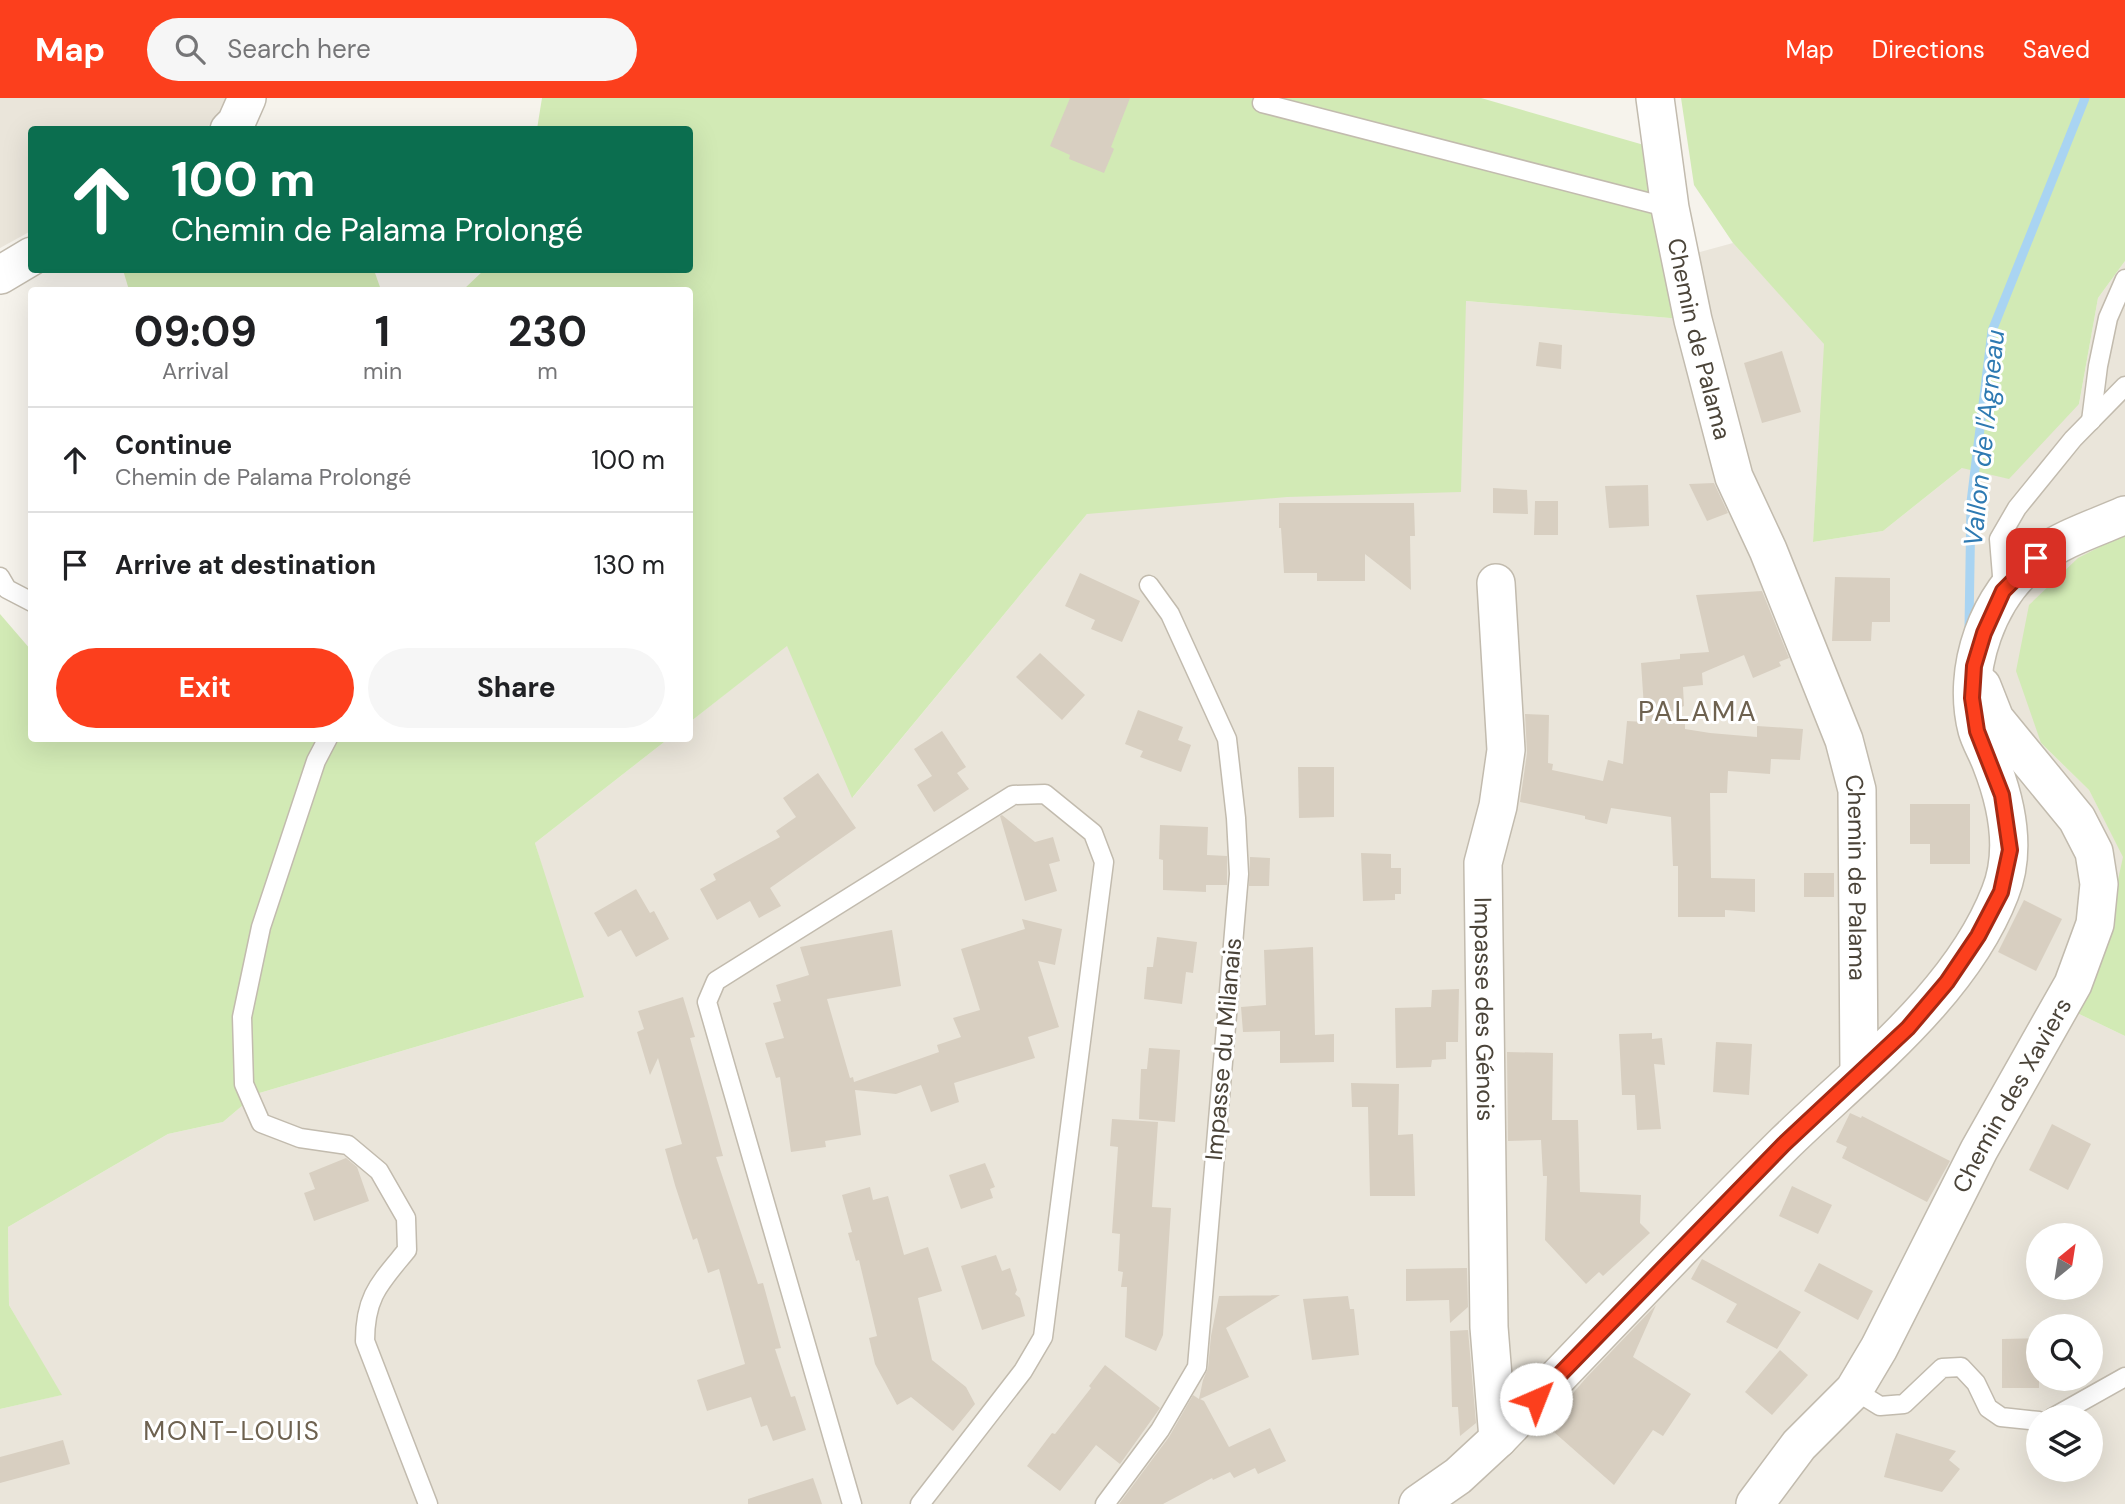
<!DOCTYPE html>
<html lang="en">
<head>
<meta charset="utf-8">
<style>
  :root { --surface:#fff; --page:#f6f6f6; --text:#202124; --muted:#757577; --line:#e0e0e0; --accent:#fc3f1d }
  body { margin:0; font-family:"DM Sans",sans-serif; background:var(--page); color:var(--text); height:100vh; display:flex; flex-direction:column; font-size:26px; white-space:nowrap }
  * { box-sizing:border-box; margin:0 }
  p { font-size:23px; color:var(--muted) }
  .icon { flex:none; width:38px; height:38px; fill:none; stroke:currentColor; stroke-width:2; stroke-linecap:round; stroke-linejoin:round }
  .map { position:relative; flex:1; overflow:hidden }
  .drawer { position:absolute; left:28px; top:189px; width:665px; height:455px; display:flex; flex-direction:column; background:var(--surface); border-radius:7px; box-shadow:0 7px 28px #0002 }
  .drawer>* { flex:none }
  .guide { position:absolute; left:28px; top:28px; width:665px; height:147px; border-radius:7px; box-shadow:0 7px 28px #0002; background:#0b6e4f; color:#fff; overflow:hidden }
  .needle { width:46px; rotate:30deg }
  .fabs { position:absolute; left:2026px; top:1125px; display:grid; gap:14px }
  .fabs a { display:grid; place-items:center; width:77px; height:77px; border-radius:50%; background:var(--surface); box-shadow:0 7px 28px #0002; font-size:35px }
  .pin { position:absolute; display:grid; place-items:center; width:60px; height:60px; color:#fff; margin:-30px; border-radius:14px; box-shadow:0 4px 10px #0006 }
  .me { position:absolute; width:77px; margin:-38px; rotate:44deg; stroke-linejoin:round; filter:drop-shadow(0 0 5px #0008) }
  .turn { display:flex; align-items:center; gap:24px; height:147px; padding:0 28px; font-size:32px }
  .turn .icon { width:91px; height:91px; stroke-width:2.5 }
  .turn b { display:block; font-size:49px; line-height:60px }
  .eta { display:flex; justify-content:space-evenly; align-items:center; height:119px; text-align:center }
  .eta b { font-size:42px; font-weight:700; line-height:49px }
  .action { display:flex; gap:14px; margin-top:auto; padding:14px 28px }
  .action a { flex:1; height:80px; border-radius:42px; background:var(--accent); color:#fff; font-size:28px; font-weight:700; line-height:80px; text-align:center }
  .action a+a { background:var(--page); color:var(--text) }
  ul { padding:0; list-style:none }
  li { display:flex; align-items:center; gap:21px; height:105px; padding:0 28px; border-top:2px solid var(--line) }
  li div { flex:1 }
  li b { display:block; font-size:26px }
  li em { font-style:normal }
  header { display:flex; align-items:center; gap:42px; box-sizing:border-box; height:98px; padding:0 35px; background:var(--accent); color:#fff }
  header strong { font-size:33px }
  nav { display:flex; gap:38px; margin-inline-start:auto; font-size:24px }
  .search { width:490px; height:63px; background:var(--page); display:flex; align-items:center; gap:18px; box-sizing:border-box; padding:0 24px; border-radius:38px; color:var(--muted); font-size:26px }
  .map>svg:first-child { display:block }
  .residential { fill:#eae5da; fill-rule:evenodd }
  .green { fill:#d2eab5 }
  .lines { fill:none; stroke-linecap:round; stroke-linejoin:round }
  .stream { stroke:#a9d4f2; stroke-width:9 }
  .building { fill:#d8cfc1 }
  .service-casing { stroke:#c2bbae; stroke-width:21 }
  .minor-casing { stroke:#c2bbae; stroke-width:40 }
  .service { stroke:#fff; stroke-width:18 }
  .minor { stroke:#fff; stroke-width:37 }
  .route-casing { stroke:#a42913; stroke-width:18 }
  .route { stroke:#fc3f1d; stroke-width:12 }
  .labels { text-anchor:middle; dominant-baseline:central; stroke-width:6; stroke-linejoin:round; paint-order:stroke }
  .street-label { font-size:24px; fill:#4b4439; stroke:#fff }
  .water-label { font-size:26px; font-style:italic; fill:#2e7ab2; stroke:#fff }
  .neighbourhood-label { font-size:26px; letter-spacing:2px; fill:#6e6250; stroke:#fff }
  .quarter-label { font-size:28px; letter-spacing:2px; fill:#6e6250; stroke:#fff }
</style>
</head>
<body>
<header>
<strong>Map</strong>
<div class="search"><svg class="icon" aria-label="search" viewBox="0 0 24 24"><circle cx="10" cy="10" r="6"/><path d="M15 15l6 6"/></svg>Search here</div>
<nav><a>Map</a><a>Directions</a><a>Saved</a></nav>
</header>
<div class="map">
<svg width="2125" height="1406" viewBox="0 0 2125 1406">
  <rect width="100%" height="100%" fill="#f6f3ec"/>
  <g class="residential">
    <path d="M 0,0 L 230,0 L 225,12 L 205,31 L 32,32 L 31,133 L 0,150 Z"/>
    <path d="M 1733,145 L 1825,246 L 1813,444 L 1883,433 L 1962,370 L 2079,306 L 2098,200 L 2125,163 L 2125,436 L 2041,645 L 2089,692 L 2124,759 L 2103,850 L 2075,914 L 2125,938 L 2125,1406 L 0,1406 L 0,1311 L 61,1297 L 9,1207 L 8,1129 L 168,1036 L 223,1024 L 256,996 L 581,900 L 535,745 L 668,641 L 690,640 L 690,624 L 787,547 L 853,699 L 1087,416 L 1466,203 L 1682,221 L 1689,157 ZM 2039,1138 L 2091,1138 L 2091,1190 L 2039,1190 ZM 2039,1228 L 2091,1228 L 2091,1281 L 2039,1281 ZM 2039,1320 L 2091,1320 L 2091,1372 L 2039,1372 Z"/>
  </g>
  <g class="green">
    <path d="M 542,0 L 1481,0 L 1644,47 L 1651,95 L 1637,95 L 1656,114 L 1682,221 L 1466,203 L 1461,394 L 1287,399 L 1087,416 L 852,700 L 787,548 L 690,624 L 690,192 L 463,192 L 484,172 L 690,172 L 690,32 L 537,31 Z"/>
    <path d="M 1681,0 L 2125,0 L 2125,163 L 2098,200 L 2079,306 L 2009,381 L 1962,370 L 1883,433 L 1813,444 L 1824,246 L 1733,145 L 1694,87 Z"/>
    <path d="M 123,172 L 374,172 L 381,192 L 129,192 Z"/>
    <path d="M 2125,436 L 2125,938 L 2075,914 L 2103,850 L 2123,759 L 2089,692 L 2041,645 L 2016,573 L 2029,507 L 2078,460 Z"/>
    <path d="M 0,516 L 31,552 L 32,640 L 668,641 L 535,745 L 584,899 L 256,996 L 223,1024 L 168,1036 L 8,1129 L 9,1207 L 62,1297 L 0,1311 Z"/>
  </g>
  <g class="lines">
    <path class="stream" d="M 1969,529 L 1971,404 L 1992,233 L 2085,0"/>
  </g>
  <g class="building">
    <path d="M 1070,0 L 1130,0 L 1111,49 L 1114,51 L 1104,75 L 1069,61 L 1070,57 L 1050,48 Z"/>
    <path d="M 1539,244 L 1562,247 L 1561,271 L 1536,268 Z"/>
    <path d="M 1782,253 L 1801,314 L 1762,325 L 1744,265 Z"/>
    <path d="M 1714,385 L 1728,415 L 1707,423 L 1689,386 Z"/>
    <path d="M 1648,387 L 1649,428 L 1609,430 L 1605,388 Z"/>
    <path d="M 1493,390 L 1527,392 L 1528,416 L 1493,415 Z"/>
    <path d="M 1535,403 L 1558,403 L 1558,437 L 1534,437 Z"/>
    <path d="M 1279,405 L 1414,405 L 1415,438 L 1410,438 L 1411,492 L 1365,456 L 1365,483 L 1317,483 L 1317,475 L 1284,475 L 1281,430 L 1279,430 Z"/>
    <path d="M 1080,475 L 1140,503 L 1122,544 L 1091,531 L 1095,522 L 1065,508 Z"/>
    <path d="M 1835,479 L 1890,480 L 1890,524 L 1872,524 L 1871,543 L 1832,543 Z"/>
    <path d="M 1762,493 L 1789,560 L 1779,564 L 1781,568 L 1753,580 L 1744,557 L 1702,575 L 1703,587 L 1683,589 L 1684,608 L 1654,621 L 1685,623 L 1685,631 L 1710,635 L 1757,639 L 1757,628 L 1803,631 L 1800,662 L 1771,661 L 1770,676 L 1728,673 L 1727,695 L 1710,695 L 1711,780 L 1755,781 L 1755,814 L 1725,812 L 1725,819 L 1678,819 L 1678,768 L 1673,768 L 1671,719 L 1611,710 L 1607,726 L 1585,721 L 1585,718 L 1520,704 L 1527,655 L 1525,616 L 1549,617 L 1548,665 L 1553,666 L 1552,672 L 1603,683 L 1608,662 L 1623,666 L 1627,623 L 1645,624 L 1641,565 L 1680,561 L 1680,556 L 1709,554 L 1696,497 Z"/>
    <path d="M 1040,555 L 1085,597 L 1062,622 L 1016,579 Z"/>
    <path d="M 1138,612 L 1183,629 L 1178,642 L 1191,647 L 1181,674 L 1140,659 L 1143,653 L 1125,646 Z"/>
    <path d="M 942,633 L 966,669 L 957,675 L 969,691 L 934,714 L 917,687 L 932,678 L 914,651 Z"/>
    <path d="M 1298,669 L 1334,669 L 1334,719 L 1299,720 Z"/>
    <path d="M 818,675 L 856,730 L 770,790 L 781,808 L 759,820 L 750,803 L 717,822 L 700,791 L 716,782 L 713,776 L 780,739 L 776,733 L 796,719 L 783,700 Z"/>
    <path d="M 1910,706 L 1970,706 L 1970,766 L 1930,766 L 1930,746 L 1910,746 Z"/>
    <path d="M 1002,717 L 1035,744 L 1053,739 L 1060,763 L 1049,766 L 1057,793 L 1025,803 L 1000,718 Z"/>
    <path d="M 1160,727 L 1208,729 L 1207,757 L 1227,758 L 1227,787 L 1206,787 L 1206,794 L 1163,792 L 1163,762 L 1159,761 Z"/>
    <path d="M 1361,755 L 1391,756 L 1391,770 L 1401,770 L 1401,796 L 1395,796 L 1395,802 L 1363,803 Z"/>
    <path d="M 1250,759 L 1270,760 L 1269,788 L 1249,788 Z"/>
    <rect x="1804" y="775" width="30" height="24"/>
    <path d="M 636,791 L 650,815 L 654,813 L 669,841 L 636,859 L 621,832 L 608,839 L 594,815 Z"/>
    <path d="M 2024,802 L 2062,821 L 2036,873 L 1998,854 Z"/>
    <path d="M 1022,821 L 1062,831 L 1055,867 L 1038,863 L 1059,929 L 1028,939 L 1035,960 L 954,985 L 959,1004 L 931,1014 L 921,987 L 896,996 L 855,992 L 861,1037 L 825,1043 L 826,1049 L 791,1054 L 780,979 L 776,980 L 765,945 L 784,940 L 773,905 L 781,903 L 776,887 L 809,877 L 800,849 L 892,832 L 901,888 L 827,901 L 850,980 L 853,979 L 854,984 L 939,954 L 937,947 L 961,939 L 953,920 L 980,912 L 961,851 L 1025,831 Z"/>
    <path d="M 1157,839 L 1197,844 L 1193,875 L 1186,874 L 1182,906 L 1144,901 L 1147,869 L 1153,869 Z"/>
    <path d="M 1313,849 L 1315,937 L 1334,936 L 1334,964 L 1280,965 L 1280,933 L 1243,934 L 1241,909 L 1266,907 L 1264,852 Z"/>
    <path d="M 1459,891 L 1458,944 L 1446,944 L 1446,961 L 1432,962 L 1431,969 L 1396,970 L 1395,910 L 1431,909 L 1432,892 Z"/>
    <path d="M 683,899 L 695,939 L 690,940 L 723,1058 L 716,1059 L 758,1186 L 763,1185 L 781,1250 L 775,1251 L 791,1299 L 795,1298 L 806,1332 L 773,1343 L 767,1327 L 761,1329 L 751,1299 L 707,1313 L 697,1282 L 745,1266 L 719,1171 L 708,1175 L 697,1140 L 693,1142 L 675,1087 L 665,1051 L 682,1046 L 658,960 L 650,977 L 637,934 L 644,931 L 638,913 Z"/>
    <path d="M 1652,935 L 1652,941 L 1662,940 L 1665,967 L 1654,966 L 1661,1031 L 1637,1032 L 1635,997 L 1622,997 L 1619,936 Z"/>
    <path d="M 1716,944 L 1752,946 L 1749,997 L 1713,994 Z"/>
    <path d="M 1149,950 L 1180,952 L 1175,1024 L 1139,1021 L 1141,971 L 1147,971 Z"/>
    <path d="M 1507,954 L 1553,955 L 1552,1022 L 1578,1022 L 1580,1094 L 1641,1097 L 1640,1125 L 1650,1135 L 1603,1178 L 1599,1174 L 1586,1186 L 1545,1142 L 1547,1078 L 1543,1078 L 1541,1042 L 1508,1043 Z"/>
    <path d="M 1351,985 L 1399,986 L 1398,1037 L 1413,1036 L 1415,1098 L 1370,1098 L 1368,1009 L 1352,1009 Z"/>
    <path d="M 1850,1015 L 1861,1020 L 1862,1018 L 1950,1063 L 1927,1104 L 1842,1060 L 1847,1049 L 1836,1044 Z"/>
    <path d="M 1112,1021 L 1158,1024 L 1152,1109 L 1171,1110 L 1163,1237 L 1156,1253 L 1125,1239 L 1127,1189 L 1121,1189 L 1123,1174 L 1118,1173 L 1120,1136 L 1112,1135 L 1118,1049 L 1110,1048 Z"/>
    <path d="M 2052,1026 L 2091,1046 L 2068,1092 L 2029,1072 Z"/>
    <path d="M 346,1060 L 357,1069 L 369,1103 L 314,1123 L 304,1095 L 315,1091 L 309,1075 Z"/>
    <path d="M 985,1065 L 995,1089 L 990,1091 L 993,1100 L 961,1111 L 949,1077 Z"/>
    <path d="M 1792,1088 L 1832,1107 L 1818,1136 L 1779,1118 Z"/>
    <path d="M 870,1089 L 873,1102 L 888,1098 L 904,1157 L 928,1149 L 942,1193 L 918,1200 L 932,1262 L 966,1289 L 975,1306 L 953,1333 L 911,1299 L 897,1307 L 875,1266 L 869,1240 L 877,1238 L 859,1162 L 856,1163 L 848,1135 L 852,1134 L 842,1097 Z"/>
    <path d="M 996,1157 L 1002,1173 L 1010,1170 L 1017,1192 L 1015,1196 L 1020,1200 L 1025,1218 L 982,1232 L 961,1168 Z"/>
    <path d="M 1702,1161 L 1801,1214 L 1777,1251 L 1726,1224 L 1737,1206 L 1691,1181 Z"/>
    <path d="M 1819,1165 L 1873,1193 L 1858,1222 L 1804,1193 Z"/>
    <path d="M 1467,1170 L 1468,1209 L 1450,1225 L 1449,1202 L 1406,1203 L 1406,1171 Z"/>
    <path d="M 1280,1197 L 1226,1230 L 1249,1279 L 1200,1301 L 1204,1303 L 1229,1349 L 1270,1330 L 1286,1363 L 1258,1376 L 1255,1370 L 1234,1380 L 1230,1374 L 1213,1382 L 1212,1380 L 1163,1406 L 1119,1406 L 1169,1339 L 1193,1297 L 1199,1301 L 1203,1282 L 1208,1270 L 1211,1238 L 1219,1198 Z"/>
    <path d="M 1348,1198 L 1350,1211 L 1354,1211 L 1359,1257 L 1312,1262 L 1303,1201 Z"/>
    <path d="M 1656,1207 L 1633,1259 L 1691,1296 L 1663,1338 L 1653,1332 L 1614,1387 L 1546,1327 L 1586,1280 Z"/>
    <path d="M 1468,1232 L 1476,1325 L 1460,1338 L 1458,1309 L 1452,1309 L 1450,1233 Z"/>
    <path d="M 2039,1240 L 2039,1290 L 2002,1290 L 2002,1241 Z"/>
    <path d="M 1780,1252 L 1808,1277 L 1772,1317 L 1745,1294 Z"/>
    <path d="M 1105,1267 L 1160,1310 L 1120,1366 L 1096,1347 L 1060,1393 L 1027,1368 L 1052,1335 L 1055,1336 L 1091,1290 L 1089,1288 Z"/>
    <path d="M 1896,1335 L 1956,1353 L 1949,1362 L 1960,1371 L 1942,1394 L 1884,1379 Z"/>
    <path d="M 63,1342 L 70,1366 L 0,1385 L 0,1359 Z"/>
    <path d="M 813,1380 L 822,1406 L 748,1406 L 748,1401 Z"/>
  </g>
  <g class="lines">
    <defs>
      <g id="service">
        <path d="M 1262,5 L 1670,110"/>
        <path d="M 2091,323 L 2098,268 L 2108,220 L 2125,181"/>
        <path d="M 0,479 L 7,491 L 32,504"/>
        <path d="M 2003,490 L 1999,441 L 2017,410 L 2073,341 L 2125,288"/>
        <path d="M 328,640 L 316,663 L 261,829 L 242,919 L 244,986 L 261,1025 L 300,1040 L 348,1047 L 379,1073 L 406,1120 L 407,1152 C 380,1185 365,1198 365,1243 L 428,1406"/>
        <path d="M 1854,1292 L 1880,1308 L 1904,1306 L 1942,1270 L 1961,1269 L 1976,1285 L 1988,1310 L 2001,1319 L 2039,1323"/>
        <path d="M 2052,1320 L 2125,1279"/>
        <path d="M 852,1406 L 707,904 L 716,883 L 1013,697 L 1045,696 L 1093,735 L 1104,764 L 1043,1239 L 1023,1273 L 920,1406"/>
        <path d="M 1105,1406 L 1160,1332 L 1197,1269 L 1239,776 L 1236,720 L 1227,641 L 1170,516 L 1149,487"/>
      </g>
      <g id="minor">
        <path id="s1" d="M 1655,0 L 1670,110 L 1693,222 L 1734,379 L 1768,452 L 1844,642 L 1857,692 L 1859,975"/>
        <path d="M 229,32 L 236,25 L 247,0"/>
        <path d="M 0,177 L 32,158"/>
        <path id="s2" d="M 1496,485 L 1506,652 L 1498,708 L 1483,765 L 1489,1229 L 1498,1341"/>
        <path d="M 1418,1406 L 1458,1378 L 1498,1341 C 1594,1242 1687,1142 1785,1045 C 1860,972 1961,896 2000,795 C 2017,753 2007,706 1991,665 C 1987,654 1980,643 1977,632 C 1961,571 1988,496 2038,459 C 2063,440 2096,430 2125,417"/>
        <path id="s3" d="M 1755,1406 L 1799,1347 L 1854,1292 L 1879,1250 L 1979,1052 L 2073,886 L 2095,826 L 2099,786 L 2094,754 L 2077,721 L 1995,621 L 1982,588"/>
      </g>
    </defs>
    <use href="#service" class="service-casing"/>
    <use href="#minor" class="minor-casing"/>
    <use href="#service" class="service"/>
    <use href="#minor" class="minor"/>
  </g>
  <g class="lines">
    <defs>
      <path id="route" d="M 1536,1301 L 1784,1046 L 1908,930 L 1947,884 L 1978,838 L 2001,794 L 2010,752 L 2002,697 L 1977,633 L 1972,600 L 1974,568 L 1984,535 L 2003,493 L 2036,460"/>
    </defs>
    <use href="#route" class="route-casing"/>
    <use href="#route" class="route"/>
  </g>
  <g class="labels">
    <g class="street-label">
      <text stroke="none"><textPath href="#s1" startOffset="245">Chemin de Palama</textPath></text>
      <text stroke="none"><textPath href="#s1" startOffset="812">Chemin de Palama</textPath></text>
      <text stroke="none"><textPath href="#s2" startOffset="429">Impasse des Génois</textPath></text>
      <text transform="translate(1223 951) rotate(-85)">Impasse du Milanais</text>
      <text stroke="none"><textPath href="#s3" startOffset="486">Chemin des Xaviers</textPath></text>
    </g>
    <g class="water-label">
      <text transform="translate(1984 340) rotate(-84)">Vallon de l'Agneau</text>
    </g>
    <g class="neighbourhood-label">
      <text x="232" y="1333">MONT-LOUIS</text>
    </g>
    <g class="quarter-label">
      <text x="1698" y="613">PALAMA</text>
    </g>
  </g>
</svg>
<div class="fabs">
<a><svg class="needle" viewBox="-14 -14 28 28"><path d="M0-13l5 13h-10z" fill="#e53935"/><path d="M0 13l5-13h-10z" fill="#757577"/></svg></a>
<a><svg class="icon" aria-label="search" viewBox="0 0 24 24"><circle cx="10" cy="10" r="6"/><path d="M15 15l6 6"/></svg></a>
<a><svg class="icon" aria-label="layers" viewBox="0 0 24 24"><path d="M12 4l9 5-9 5-9-5zM3 14l9 5 9-5"/></svg></a>
</div>
<div class="pin" style="left:2036px;top:460px;background:#d93025"><svg class="icon" aria-label="arrive" viewBox="0 0 24 24"><path d="M6 21V4h12l-3 4 3 4H6"/></svg></div>
<svg class="me" style="left:1536px;top:1301px" viewBox="-20 -20 40 40"><circle r="19" fill="#fff"/><path d="M0-13L10 11 0 6-10 11z" fill="#fc3f1d"/></svg>
<div class="guide">
<div class="turn"><svg class="icon" aria-label="ahead" viewBox="0 0 24 24"><path d="M12 20V5M6 11l6-6 6 6"/></svg><div><b>100 m</b>Chemin de Palama Prolongé</div></div>
</div>
<section class="drawer">
<div class="eta">
<div><b>09:09</b><p>Arrival</p></div>
<div><b>1</b><p>min</p></div>
<div><b>230</b><p>m</p></div>
</div>
<ul>
<li><svg class="icon" aria-label="ahead" viewBox="0 0 24 24"><path d="M12 20V5M6 11l6-6 6 6"/></svg><div><b>Continue</b><p>Chemin de Palama Prolongé</p></div><em>100 m</em></li>
<li><svg class="icon" aria-label="arrive" viewBox="0 0 24 24"><path d="M6 21V4h12l-3 4 3 4H6"/></svg><div><b>Arrive at destination</b></div><em>130 m</em></li>
</ul>
<div class="action"><a>Exit</a><a>Share</a></div>
</section>
</div>
</body>
</html>
